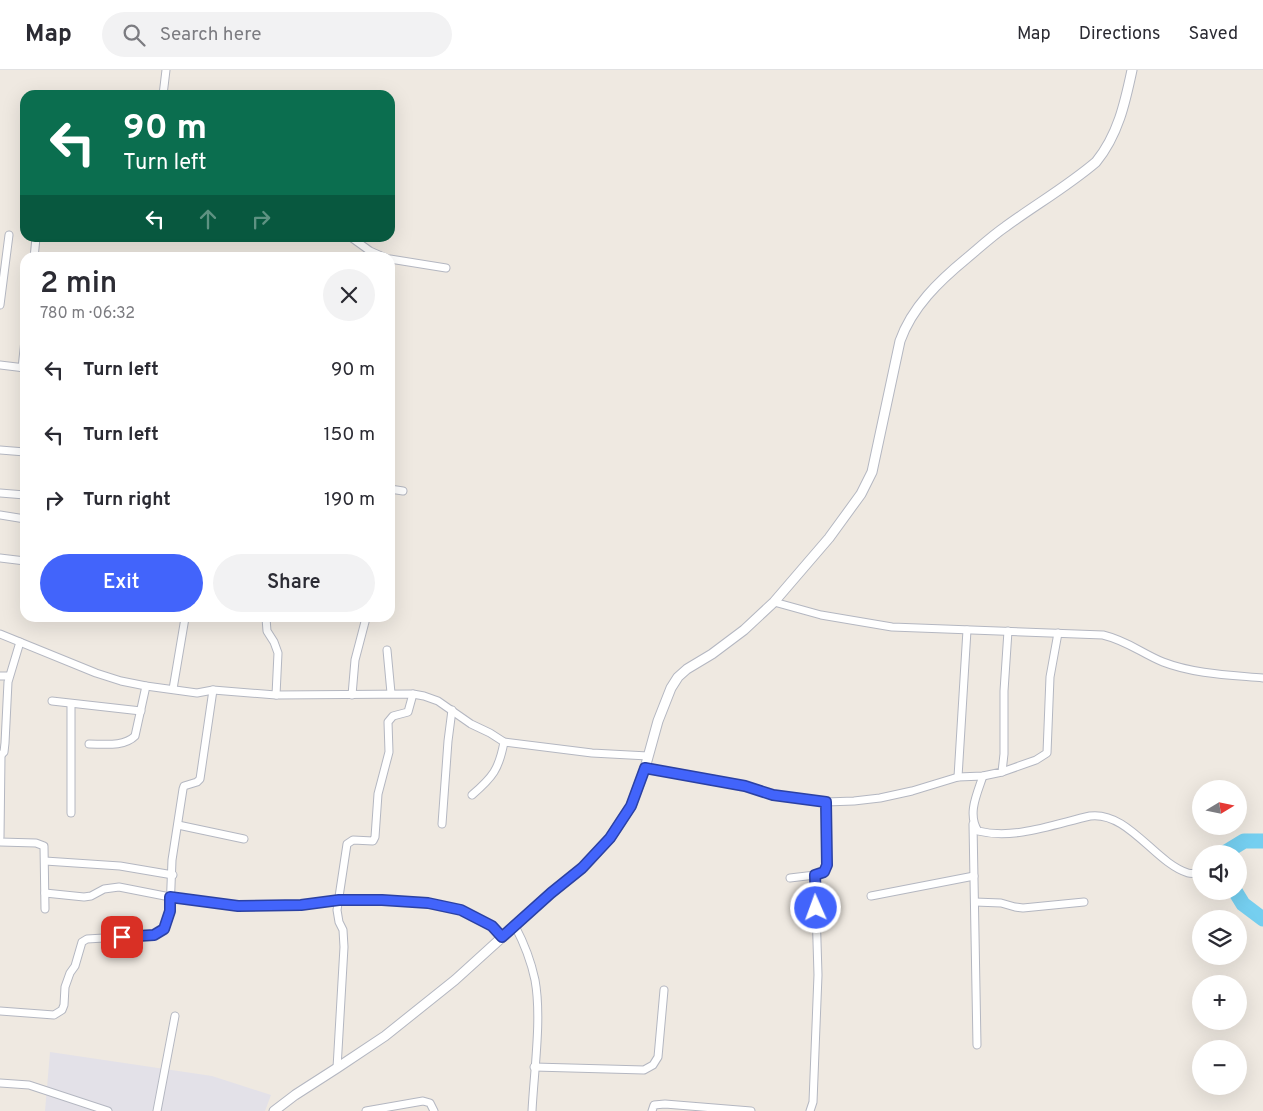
<!DOCTYPE html>
<html lang="en">
<head>
<meta charset="utf-8">
<style>
  :root { --surface:#fff; --page:#f2f2f3; --text:#2b2b33; --muted:#7c7c81; --line:#e1e1e2; --accent:#4264fb }
  body { margin:0; font-family:Overpass,sans-serif; background:var(--page); color:var(--text); height:100vh; display:flex; flex-direction:column; font-size:19px; white-space:nowrap }
  * { box-sizing:border-box; margin:0 }
  p { font-size:16px; color:var(--muted) }
  .icon { flex:none; width:28px; height:28px; fill:none; stroke:currentColor; stroke-width:2; stroke-linecap:round; stroke-linejoin:round }
  .map { position:relative; flex:1; overflow:hidden }
  .panel { position:absolute; left:20px; top:182px; width:375px; height:370px; display:flex; flex-direction:column; background:var(--surface); border-radius:15px; box-shadow:0 5px 20px #0002 }
  .panel>* { flex:none }
  .top-card { position:absolute; left:20px; top:20px; width:375px; height:152px; border-radius:15px; box-shadow:0 5px 20px #0002; background:#0b6e4f; color:#fff; overflow:hidden }
  .needle { width:32px; rotate:80deg }
  .tools { position:absolute; left:1192px; top:710px; display:grid; gap:10px }
  .tools a { display:grid; place-items:center; width:55px; height:55px; border-radius:50%; background:var(--surface); box-shadow:0 5px 20px #0002; font-size:25px }
  .pin { position:absolute; display:grid; place-items:center; width:42px; height:42px; color:#fff; margin:-21px; border-radius:10px; box-shadow:0 2px 8px #0006 }
  .me { position:absolute; width:55px; margin:-28px; rotate:358deg; stroke-linejoin:round; filter:drop-shadow(0 0 4px #0008) }
  .turn { display:flex; align-items:center; gap:18px; height:105px; padding:0 20px; font-size:22px }
  .turn .icon { width:65px; height:65px; stroke-width:2.5 }
  .turn b { display:block; font-size:35px; line-height:42px }
  .lanes { display:flex; align-items:center; height:48px; padding:0 20px; background:#0003; justify-content:center; gap:25px; direction:ltr }
  .lanes .off { opacity:.35 }
  .round { display:grid; place-items:center; flex:none; width:52px; height:52px; border-radius:26px; background:var(--page) }
  .head { display:flex; align-items:center; justify-content:space-between; height:85px; padding:0 20px }
  h1 { font-size:30px; font-weight:600; line-height:38px }
  .cta { display:flex; gap:10px; margin-top:auto; padding:10px 20px }
  .cta a { flex:1; height:58px; border-radius:30px; background:var(--accent); color:#fff; font-size:20px; font-weight:600; line-height:58px; text-align:center }
  .cta a+a { background:var(--page); color:var(--text) }
  ul { padding:0; list-style:none }
  li { display:flex; align-items:center; gap:15px; height:65px; padding:0 20px }
  li div { flex:1 }
  li b { display:block; font-size:19px }
  li em { font-style:normal }
  header { display:flex; align-items:center; gap:30px; box-sizing:border-box; height:70px; padding:0 25px; background:var(--surface); border-bottom:1px solid var(--line) }
  header strong { font-size:24px }
  nav { display:flex; gap:28px; margin-inline-start:auto; font-size:18px }
  .search { width:350px; height:45px; background:var(--page); display:flex; align-items:center; gap:12px; box-sizing:border-box; padding:0 18px; border-radius:28px; color:var(--muted); font-size:19px }
  .map>svg:first-child { display:block }
  .industrial { fill:#e3e1e8 }
  .lines { fill:none; stroke-linecap:round; stroke-linejoin:round }
  .river { stroke:#75cff0; stroke-width:15 }
  .minor-casing { stroke:#b4b7c1; stroke-width:9 }
  .tertiary-casing { stroke:#b4b7c1; stroke-width:11 }
  .minor { stroke:#fff; stroke-width:7 }
  .tertiary { stroke:#fff; stroke-width:9 }
  .route-casing { stroke:#2b41a3; stroke-width:12 }
  .route { stroke:#4264fb; stroke-width:9 }
</style>
</head>
<body>
<header>
<strong>Map</strong>
<div class="search"><svg class="icon" aria-label="search" viewBox="0 0 24 24"><circle cx="10" cy="10" r="6"/><path d="M15 15l6 6"/></svg>Search here</div>
<nav><a>Map</a><a>Directions</a><a>Saved</a></nav>
</header>
<div class="map">
<svg width="1263" height="1041" viewBox="0 0 1263 1041">
  <rect width="100%" height="100%" fill="#efe9e1"/>
  <path class="industrial" d="M 50,982 L 212,1006 L 271,1025 L 265,1041 L 45,1041 Z"/>
  <g class="lines">
    <g class="river">
      <path d="M 1225,784 L 1226,782 L 1244,771 L 1263,771"/>
      <path d="M 1235,821 L 1243,834 L 1263,849"/>
    </g>
    <defs>
      <g id="minor">
        <path d="M 163,25 L 166,0"/>
        <path d="M 352,168 L 370,181 L 386,188"/>
        <path d="M 34,188 L 36,168"/>
        <path d="M 390,189 L 446,198"/>
        <path d="M 0,235 L 9,165"/>
        <path d="M 0,295 L 25,298"/>
        <path d="M 22,298 L 25,270"/>
        <path d="M 0,380 L 25,382"/>
        <path d="M 390,419 L 403,421"/>
        <path d="M 0,423 L 25,425"/>
        <path d="M 0,445 L 25,449"/>
        <path d="M 0,488 L 25,491"/>
        <path d="M 774,532 L 821,545 L 892,557 L 1103,565 C 1128,571 1141,583 1163,592 C 1194,604 1230,605 1263,608"/>
        <path d="M 266,548 L 267,561 L 274,572 L 278,583 L 276,625"/>
        <path d="M 0,564 L 96,603 L 121,611 L 146,616 L 197,623 L 213,620 L 276,625 L 413,624 L 424,626 L 438,631 L 471,654 L 490,663 L 504,672 L 592,683 L 648,686"/>
        <path d="M 387,580 L 391,623"/>
        <path d="M 0,606 L 9,606"/>
        <path d="M 173,619 L 185,548"/>
        <path d="M 352,625 L 355,590 L 366,548"/>
        <path d="M 52,631 L 141,641"/>
        <path d="M 89,674 C 104,674 124,677 135,666 L 146,616"/>
        <path d="M 0,686 L 4,682 L 5,673 L 8,612 L 20,572"/>
        <path d="M 645,698 L 679,703 L 706,710 L 745,716 L 773,725 L 826,732 L 854,731 L 880,728 L 912,721 L 958,707 L 983,706 L 1002,702 L 1004,684 L 1004,621 L 1008,561"/>
        <path d="M 1002,702 L 1036,690 L 1047,683 L 1050,607 L 1058,563"/>
        <path d="M 983,706 C 977,724 967,744 978,761 C 1015,770 1055,754 1090,746 C 1128,741 1155,793 1188,803 C 1191,804 1196,803 1200,804"/>
        <path d="M 958,707 L 967,560"/>
        <path d="M 472,725 C 493,707 499,699 504,672"/>
        <path d="M 71,743 L 71,634"/>
        <path d="M 442,754 L 448,671 L 452,640"/>
        <path d="M 973,754 L 977,975"/>
        <path d="M 178,755 L 244,769"/>
        <path d="M 0,767 L 1,686"/>
        <path d="M 0,772 L 36,773 L 44,776 L 45,839"/>
        <path d="M 45,791 L 120,796 L 173,805"/>
        <path d="M 790,808 L 815,805 L 824,802 L 827,795 L 826,732"/>
        <path d="M 45,823 L 84,827 L 91,826 L 104,819 L 119,817 L 170,827 L 238,836 L 301,835 L 339,830 L 381,830 L 428,833 L 461,840 L 492,856 L 503,867"/>
        <path d="M 871,826 L 974,806"/>
        <path d="M 975,832 L 1001,833 L 1015,837 L 1023,838 L 1084,832"/>
        <path d="M 515,856 C 524,873 531,891 535,910 C 542,948 534,1001 532,1041"/>
        <path d="M 0,941 L 54,945 L 62,940 L 64,935 L 65,917 L 70,903 L 75,896 L 82,872 L 87,869 L 154,865 L 164,859 L 170,841 L 172,790 L 183,719 L 184,716 L 197,712 L 200,709 L 213,620"/>
        <path d="M 534,997 L 644,1000 L 653,995 L 658,987 L 664,920"/>
        <path d="M 337,998 L 344,877 L 343,860 L 339,852 L 337,840 L 347,774 L 353,770 L 373,771 L 375,767 L 378,724 L 389,682 L 388,652 L 393,646 L 408,642 L 413,624"/>
        <path d="M 0,1013 L 29,1015 L 108,1041"/>
        <path d="M 157,1041 L 175,946"/>
        <path d="M 366,1041 L 423,1031 L 430,1033 L 434,1041"/>
        <path d="M 652,1041 L 654,1035 L 665,1034 L 751,1041"/>
        <path d="M 810,1041 L 813,1032 L 818,905 L 815,805"/>
      </g>
      <path id="tertiary" d="M 274,1041 L 295,1025 L 337,998 L 385,966 L 455,910 L 551,823 L 583,798 L 610,768 L 631,736 L 645,698 L 658,651 L 671,618 L 678,607 L 687,599 L 712,584 L 744,560 L 774,532 L 829,468 L 861,424 L 872,402 L 900,271 C 912,237 939,211 967,188 C 979,178 992,166 1005,157 C 1035,135 1068,116 1096,92 C 1118,65 1125,33 1132,0"/>
    </defs>
    <use href="#minor" class="minor-casing"/>
    <use href="#tertiary" class="tertiary-casing"/>
    <use href="#minor" class="minor"/>
    <use href="#tertiary" class="tertiary"/>
  </g>
  <g class="lines">
    <defs>
      <path id="route" d="M 122,867 L 154,865 L 164,859 L 170,841 L 170,827 L 238,836 L 301,835 L 339,830 L 382,830 L 428,833 L 461,840 L 492,856 L 502,867 L 551,823 L 582,798 L 610,768 L 631,736 L 645,698 L 745,716 L 773,725 L 826,732 L 827,795 L 824,802 L 815,805 L 816,838"/>
    </defs>
    <use href="#route" class="route-casing"/>
    <use href="#route" class="route"/>
  </g>
</svg>
<div class="tools">
<a><svg class="needle" viewBox="-14 -14 28 28"><path d="M0-13l5 13h-10z" fill="#e53935"/><path d="M0 13l5-13h-10z" fill="#7c7c81"/></svg></a>
<a><svg class="icon" aria-label="sound" viewBox="0 0 24 24"><path d="M4 9h4l5-4v14l-5-4H4zM17 9q2 3 0 6"/></svg></a>
<a><svg class="icon" aria-label="layers" viewBox="0 0 24 24"><path d="M12 4l9 5-9 5-9-5zM3 14l9 5 9-5"/></svg></a>
<a>+</a>
<a>−</a>
</div>
<div class="pin" style="left:122px;top:867px;background:#d93025"><svg class="icon" aria-label="arrive" viewBox="0 0 24 24"><path d="M6 21V4h12l-3 4 3 4H6"/></svg></div>
<svg class="me" style="left:816px;top:838px" viewBox="-20 -20 40 40"><circle r="17" fill="#4264fb" stroke="#fff" stroke-width="3"/><path d="M0-11L8 9 0 5-8 9z" fill="#fff"/></svg>
<div class="top-card">
<div class="turn"><svg class="icon" aria-label="left" viewBox="0 0 24 24"><path d="M17 20v-9H6M10 6l-5 5 5 5"/></svg><div><b>90 m</b>Turn left</div></div>
<div class="lanes"><svg class="icon" aria-label="left" viewBox="0 0 24 24"><path d="M17 20v-9H6M10 6l-5 5 5 5"/></svg><svg class="icon off" aria-label="ahead" viewBox="0 0 24 24"><path d="M12 20V5M6 11l6-6 6 6"/></svg><svg class="icon off" aria-label="right" viewBox="0 0 24 24"><path d="M7 20v-9h11M14 6l5 5-5 5"/></svg></div>
</div>
<section class="panel">
<div class="head"><div><h1>2 min</h1><p>780 m · 06:32</p></div><a class="round"><svg class="icon" aria-label="close" viewBox="0 0 24 24"><path d="M6 6l12 12M18 6L6 18"/></svg></a></div>
<ul>
<li><svg class="icon" aria-label="left" viewBox="0 0 24 24"><path d="M17 20v-9H6M10 6l-5 5 5 5"/></svg><div><b>Turn left</b></div><em>90 m</em></li>
<li><svg class="icon" aria-label="left" viewBox="0 0 24 24"><path d="M17 20v-9H6M10 6l-5 5 5 5"/></svg><div><b>Turn left</b></div><em>150 m</em></li>
<li><svg class="icon" aria-label="right" viewBox="0 0 24 24"><path d="M7 20v-9h11M14 6l5 5-5 5"/></svg><div><b>Turn right</b></div><em>190 m</em></li>
</ul>
<div class="cta"><a>Exit</a><a>Share</a></div>
</section>
</div>
</body>
</html>
